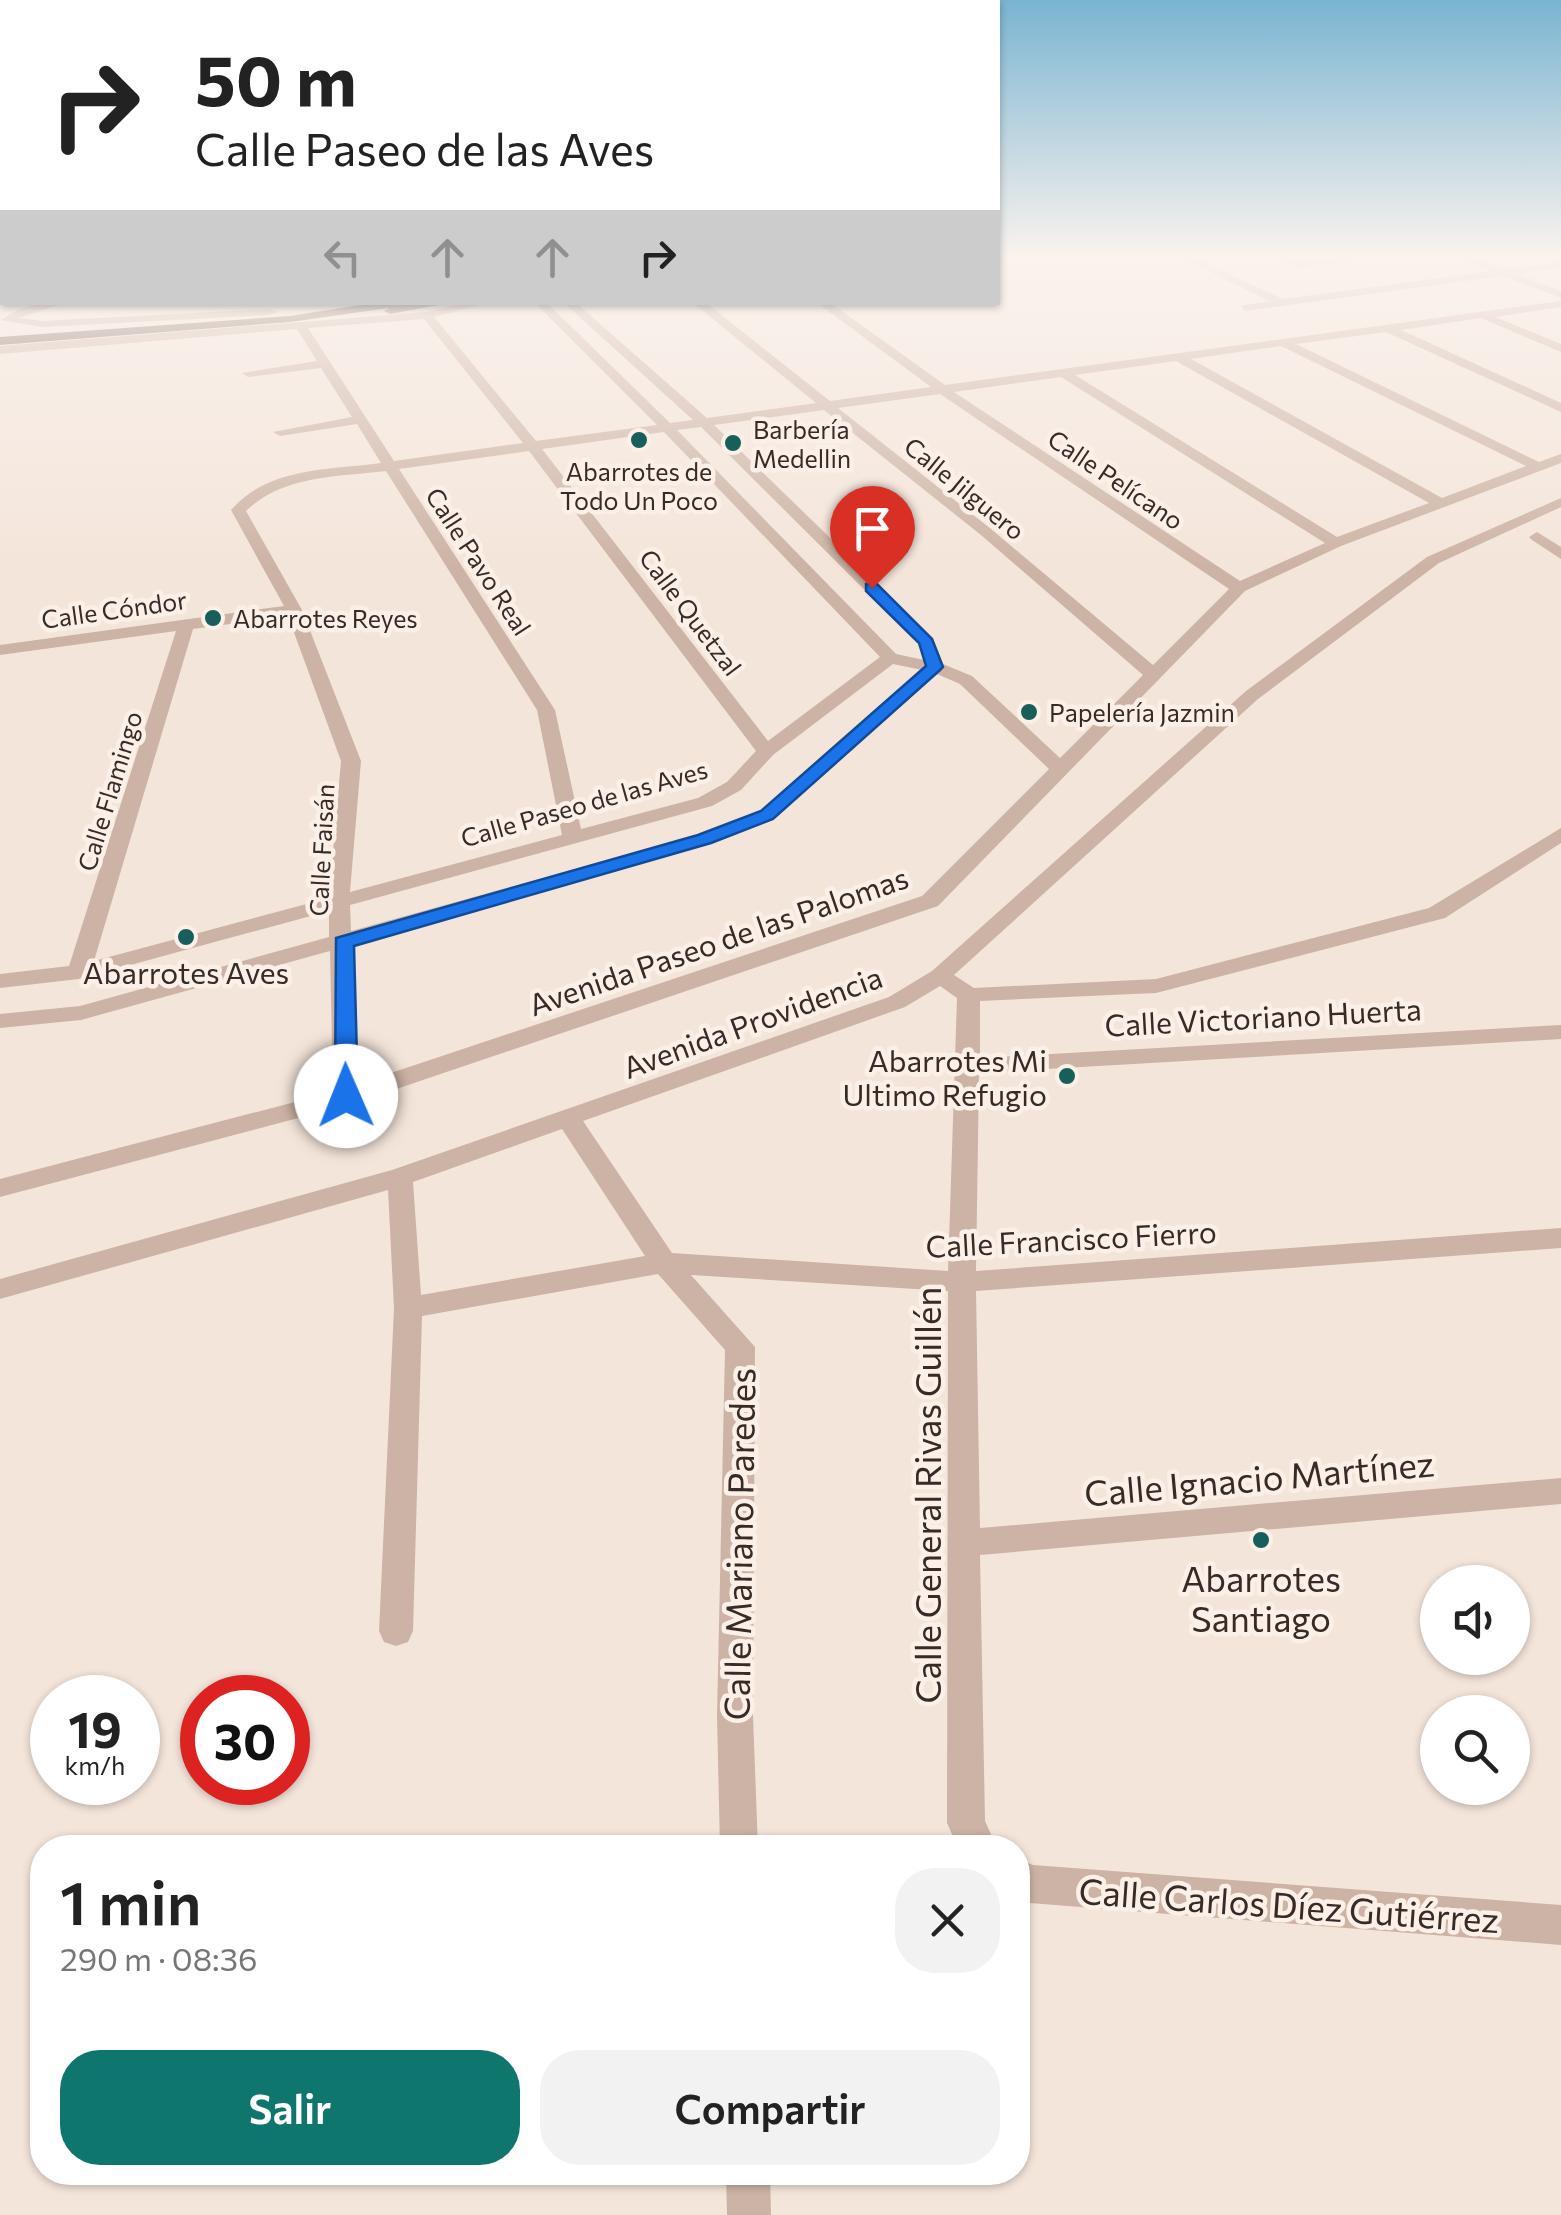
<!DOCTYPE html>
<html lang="es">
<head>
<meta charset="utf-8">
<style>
  :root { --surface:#fff; --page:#f2f2f2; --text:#222; --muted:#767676; --accent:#0f766e }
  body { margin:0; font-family:Commissioner,sans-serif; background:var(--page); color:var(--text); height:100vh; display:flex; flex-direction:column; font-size:38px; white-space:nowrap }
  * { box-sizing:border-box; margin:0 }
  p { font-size:32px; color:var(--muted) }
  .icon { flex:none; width:55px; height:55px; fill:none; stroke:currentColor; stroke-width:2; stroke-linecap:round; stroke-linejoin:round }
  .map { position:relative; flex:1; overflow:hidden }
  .sheet { position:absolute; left:30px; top:1835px; width:1000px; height:350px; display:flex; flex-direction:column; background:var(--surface); border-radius:40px; box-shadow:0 2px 8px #0004 }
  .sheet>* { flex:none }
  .banner { position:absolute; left:0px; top:0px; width:1000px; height:305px; box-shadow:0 2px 8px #0004; background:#fff; color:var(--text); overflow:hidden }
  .fabs { position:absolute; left:1420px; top:1565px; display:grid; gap:20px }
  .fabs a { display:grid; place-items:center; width:110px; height:110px; border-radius:50%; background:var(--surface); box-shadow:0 2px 8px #0004; font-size:50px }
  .speed { position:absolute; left:30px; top:1675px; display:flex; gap:20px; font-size:50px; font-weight:700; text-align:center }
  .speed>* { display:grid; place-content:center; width:130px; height:130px; border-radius:50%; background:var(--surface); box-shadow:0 2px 8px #0004; line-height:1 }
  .speed small { font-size:25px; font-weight:400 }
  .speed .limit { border:15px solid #d22; background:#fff; color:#111 }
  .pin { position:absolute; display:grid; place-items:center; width:85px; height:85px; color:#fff; margin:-102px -42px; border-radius:50% 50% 50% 0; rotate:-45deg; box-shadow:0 0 10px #0007 }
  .pin .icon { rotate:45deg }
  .me { position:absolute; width:110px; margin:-55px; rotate:359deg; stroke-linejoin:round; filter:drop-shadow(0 0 8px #0008) }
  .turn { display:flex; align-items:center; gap:35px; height:210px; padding:0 30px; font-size:45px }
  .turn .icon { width:130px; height:130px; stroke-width:2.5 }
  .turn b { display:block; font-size:70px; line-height:85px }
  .lanes { display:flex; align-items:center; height:95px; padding:0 30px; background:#0003; justify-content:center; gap:50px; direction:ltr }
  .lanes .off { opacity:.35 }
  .round { display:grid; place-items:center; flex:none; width:105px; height:105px; border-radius:40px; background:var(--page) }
  .head { display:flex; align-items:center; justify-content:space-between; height:170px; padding:0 30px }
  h1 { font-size:60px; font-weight:600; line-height:75px }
  .action { display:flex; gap:20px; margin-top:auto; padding:20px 30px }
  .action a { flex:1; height:115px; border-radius:40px; background:var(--accent); color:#fff; font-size:40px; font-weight:600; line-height:115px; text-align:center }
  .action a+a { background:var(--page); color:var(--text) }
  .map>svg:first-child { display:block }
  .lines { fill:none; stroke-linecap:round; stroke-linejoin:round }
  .minor { fill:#cdb3a5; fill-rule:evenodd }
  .major { fill:#7c5f56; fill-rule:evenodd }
  .route { fill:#1a73e8; stroke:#114b97; stroke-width:2.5 }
  .poi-dot { fill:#185e5a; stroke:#fbf0e7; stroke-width:4 }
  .labels { text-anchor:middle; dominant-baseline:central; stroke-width:9; stroke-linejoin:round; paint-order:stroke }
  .far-poi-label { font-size:25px; fill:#382a27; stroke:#fbf0e7; text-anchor:start }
  .far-street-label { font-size:25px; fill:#382a27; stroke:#fbf0e7 }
  .street-label { font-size:30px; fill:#382a27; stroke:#fbf0e7 }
  .poi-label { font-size:30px; fill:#382a27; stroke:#fbf0e7 }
  .near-street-label { font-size:35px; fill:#382a27; stroke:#fbf0e7 }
  .near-poi-label { font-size:35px; fill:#382a27; stroke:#fbf0e7 }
</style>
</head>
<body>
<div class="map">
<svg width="1561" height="2215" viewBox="0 0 1561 2215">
  <rect width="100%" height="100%" fill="#f4e5da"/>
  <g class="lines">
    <g class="minor">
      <path d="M 1179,257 L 1192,257 L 1283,299 L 1490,271 L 1458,257 L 1472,257 L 1505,269 L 1561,262 L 1561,268 L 1517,274 L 1561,291 L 1561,298 L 1503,276 L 1245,311 L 1241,306 L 1269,301 Z"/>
      <path d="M 1275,257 L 1300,262 L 1374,257 L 1299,268 Z"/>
      <path d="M 1561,301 L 1561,307 L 1495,317 L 1561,344 L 1561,352 L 1481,318 L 1401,330 L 1561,403 L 1561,412 L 1386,332 L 1296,344 L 1539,462 L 1561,454 L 1561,463 L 1341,546 L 1245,591 L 938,906 L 355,1103 L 0,1197 L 0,1179 L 333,1092 L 330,951 L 81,1020 L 0,1028 L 0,1014 L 80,1006 L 329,937 L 329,911 L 79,979 L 0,988 L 0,974 L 69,966 L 176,631 L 0,655 L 0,645 L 284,606 L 231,510 C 268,467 329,470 381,463 L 357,424 L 280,436 L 273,432 L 352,417 L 321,368 L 248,377 L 242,373 L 317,361 L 297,329 L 0,354 L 0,346 L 427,312 L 468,302 L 490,302 L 434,317 L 536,441 L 657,425 L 534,302 L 546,302 L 670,423 L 693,420 L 563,302 L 575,302 L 707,418 L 816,403 L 692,302 L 705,302 L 830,401 L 931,387 L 816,302 L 829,302 L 945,385 ZM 424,319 L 523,443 L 394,461 L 308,328 ZM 1281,346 L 1526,466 L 1442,498 L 1191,359 ZM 1176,361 L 1429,503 L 1337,537 L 1075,375 ZM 1061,377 L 1325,543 L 1240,581 L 954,392 ZM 940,394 L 1229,589 L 1153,665 L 991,529 L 838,408 ZM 824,410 L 981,535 L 1143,675 L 1060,758 L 972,676 L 943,664 L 933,638 L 714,425 ZM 701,427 L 919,644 L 924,660 L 896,654 L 677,430 ZM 664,432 L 880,657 L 768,741 L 542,449 ZM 529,451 L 756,751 L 727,782 L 698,798 L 581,829 L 555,710 L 399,469 ZM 386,471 L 537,710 L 562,835 L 350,892 L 361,761 L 302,610 L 246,511 C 283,475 337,477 386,471 ZM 288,616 L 341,761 L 329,898 L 94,961 L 193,629 ZM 893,664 L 922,670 L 760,811 L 697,835 L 351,931 L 350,905 L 712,806 L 741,790 L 773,755 ZM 937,674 L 960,684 L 1049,769 L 922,896 L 358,1084 L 352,944 L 711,843 L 774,819 Z"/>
      <path d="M 45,302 L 67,302 L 19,318 L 42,321 L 271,309 L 277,312 L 271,315 L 42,327 L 1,320 L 19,309 Z"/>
      <path d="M 1561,498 L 1561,507 L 1439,563 L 1258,699 L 954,975 L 974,988 L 1156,979 L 1429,908 L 1561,828 L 1561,843 L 1445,918 L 1156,993 L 980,1001 L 980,1058 L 1561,1025 L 1561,1039 L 979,1073 L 976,1271 L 1561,1228 L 1561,1248 L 976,1291 L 980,1528 L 1561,1478 L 1561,1504 L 980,1555 L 985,1821 L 997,1848 L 958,1848 L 947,1823 L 948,1291 L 691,1275 L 755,1347 L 753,1716 L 758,1848 L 720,1848 L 717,1716 L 725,1350 L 658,1274 L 422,1316 L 413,1631 L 408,1642 L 396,1646 L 384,1642 L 379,1631 L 394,1308 L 388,1190 L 0,1299 L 0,1279 L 392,1170 L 889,997 L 932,971 L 1246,691 L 1427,557 ZM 940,986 L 957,998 L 948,1271 L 672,1253 L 583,1121 L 905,1007 ZM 562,1129 L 645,1256 L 421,1295 L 413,1182 Z"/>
      <path d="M 1537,532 L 1561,547 L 1561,559 L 1532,540 L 1529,537 Z"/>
      <path d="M 1018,1859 L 1033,1865 L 1561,1905 L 1561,1945 L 1030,1903 L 1018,1898 Z"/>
      <path d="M 726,2172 L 770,2172 L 771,2215 L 727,2215 Z"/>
    </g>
    <path class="major" d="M 380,302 L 454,302 L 390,314 L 384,311 L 389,308 L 290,322 L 0,345 L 0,337 L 290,316 Z"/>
  </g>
  <linearGradient id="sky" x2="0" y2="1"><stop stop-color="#7ab4d1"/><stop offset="0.45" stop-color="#faf3ee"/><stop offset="1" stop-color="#faf3ee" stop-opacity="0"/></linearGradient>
  <rect width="1561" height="567" fill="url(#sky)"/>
  <path class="route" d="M 866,584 L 877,584 L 932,639 L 943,667 L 940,670 L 773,819 L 711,843 L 354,946 L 358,1096 L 346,1104 L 338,1102 L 335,1096 L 336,938 L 698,835 L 761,811 L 926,666 L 919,643 L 866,591 Z"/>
  <g class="poi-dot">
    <circle cx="639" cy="440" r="10"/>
    <circle cx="733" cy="443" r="10"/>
    <circle cx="213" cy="618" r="10"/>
    <circle cx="1029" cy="712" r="10"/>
    <circle cx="186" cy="937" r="10"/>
    <circle cx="1067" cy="1076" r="10"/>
    <circle cx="1261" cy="1540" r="10"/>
  </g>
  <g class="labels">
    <g class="far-poi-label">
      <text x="753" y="429">Barbería<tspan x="753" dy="29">Medellin</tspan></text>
      <text x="639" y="471" text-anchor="middle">Abarrotes de<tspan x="639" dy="29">Todo Un Poco</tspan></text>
      <text x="233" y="618">Abarrotes Reyes</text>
      <text x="1049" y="712">Papelería Jazmin</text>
    </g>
    <g class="far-street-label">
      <text transform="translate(1116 479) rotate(34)">Calle Pelícano</text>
      <text transform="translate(965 488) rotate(39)">Calle Jilguero</text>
      <text transform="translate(479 561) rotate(57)">Calle Pavo Real</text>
      <text transform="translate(114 609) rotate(-8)">Calle Cóndor</text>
      <text transform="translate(691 612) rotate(53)">Calle Quetzal</text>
      <text transform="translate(109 791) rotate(-73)">Calle Flamingo</text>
      <text transform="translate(584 803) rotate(-16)">Calle Paseo de las Aves</text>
      <text transform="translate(321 850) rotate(-87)">Calle Faisán</text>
    </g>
    <g class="street-label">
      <text transform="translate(718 940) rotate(-19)">Avenida Paseo de las Palomas</text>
      <text transform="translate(1263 1016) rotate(-3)">Calle Victoriano Huerta</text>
      <text transform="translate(752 1021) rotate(-20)">Avenida Providencia</text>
      <text transform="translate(1071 1238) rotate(-3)">Calle Francisco Fierro</text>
    </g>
    <g class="poi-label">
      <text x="186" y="971">Abarrotes Aves</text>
      <text x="1047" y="1059" text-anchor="end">Abarrotes Mi<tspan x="1047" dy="34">Ultimo Refugio</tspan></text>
    </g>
    <g class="near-street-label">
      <text transform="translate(1259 1477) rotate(-5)">Calle Ignacio Martínez</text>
      <text transform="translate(926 1495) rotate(-90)">Calle General Rivas Guillén</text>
      <text transform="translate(738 1544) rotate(-89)">Calle Mariano Paredes</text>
      <text transform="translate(1289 1904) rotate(4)">Calle Carlos Díez Gutiérrez</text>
    </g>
    <g class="near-poi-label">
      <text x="1261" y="1577">Abarrotes<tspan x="1261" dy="40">Santiago</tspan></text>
    </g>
  </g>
</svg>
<div class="fabs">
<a><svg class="icon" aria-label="sound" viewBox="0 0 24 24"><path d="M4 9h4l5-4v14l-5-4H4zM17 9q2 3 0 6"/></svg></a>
<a><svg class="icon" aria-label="search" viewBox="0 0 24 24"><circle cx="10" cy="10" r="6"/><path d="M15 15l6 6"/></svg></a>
</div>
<div class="speed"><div>19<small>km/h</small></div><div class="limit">30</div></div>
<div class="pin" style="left:872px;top:588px;background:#d93025"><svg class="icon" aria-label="arrive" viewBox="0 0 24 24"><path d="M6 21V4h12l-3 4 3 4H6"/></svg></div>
<svg class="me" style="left:346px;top:1096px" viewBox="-20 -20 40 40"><circle r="19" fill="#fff"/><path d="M0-13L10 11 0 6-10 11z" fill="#1a73e8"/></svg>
<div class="banner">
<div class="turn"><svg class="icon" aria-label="right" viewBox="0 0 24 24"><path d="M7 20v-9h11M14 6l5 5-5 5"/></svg><div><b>50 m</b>Calle Paseo de las Aves</div></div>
<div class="lanes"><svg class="icon off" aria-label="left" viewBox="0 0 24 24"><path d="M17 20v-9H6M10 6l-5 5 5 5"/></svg><svg class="icon off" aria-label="ahead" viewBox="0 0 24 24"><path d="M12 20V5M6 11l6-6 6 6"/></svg><svg class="icon off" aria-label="ahead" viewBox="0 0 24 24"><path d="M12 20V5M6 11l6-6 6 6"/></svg><svg class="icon" aria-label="right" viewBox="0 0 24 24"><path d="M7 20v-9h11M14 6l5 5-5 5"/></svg></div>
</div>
<section class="sheet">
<div class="head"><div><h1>1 min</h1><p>290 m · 08:36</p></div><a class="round"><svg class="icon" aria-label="close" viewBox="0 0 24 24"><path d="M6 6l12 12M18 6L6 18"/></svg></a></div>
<div class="action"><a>Salir</a><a>Compartir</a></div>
</section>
</div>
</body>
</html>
